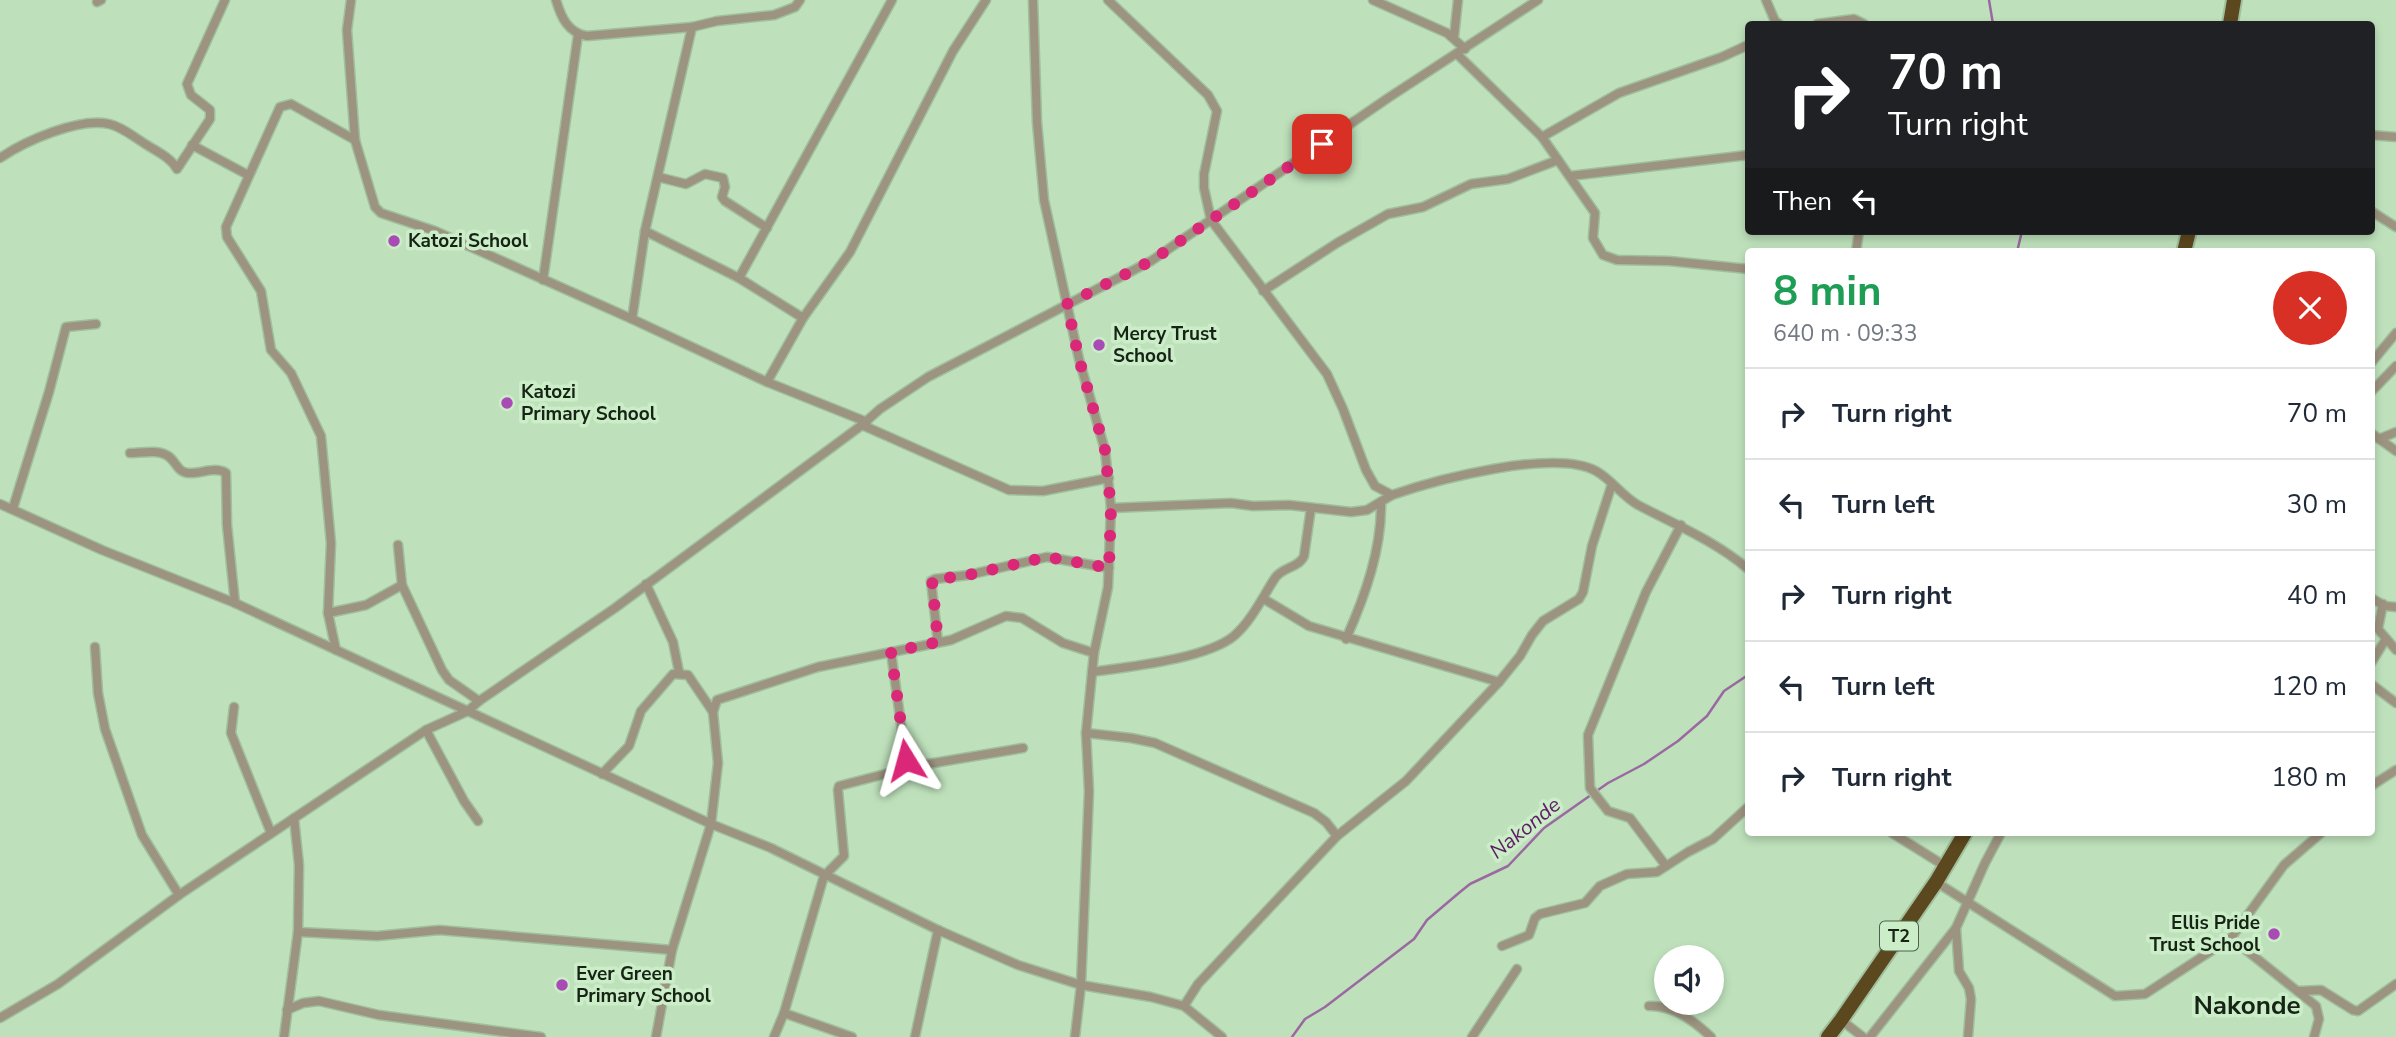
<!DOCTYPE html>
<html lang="en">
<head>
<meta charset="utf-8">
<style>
  :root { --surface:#fff; --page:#f6f6f7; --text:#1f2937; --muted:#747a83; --line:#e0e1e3 }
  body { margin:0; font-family:"Nunito Sans",sans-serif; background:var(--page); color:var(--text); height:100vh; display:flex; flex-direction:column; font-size:26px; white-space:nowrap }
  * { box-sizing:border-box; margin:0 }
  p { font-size:23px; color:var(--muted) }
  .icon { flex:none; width:38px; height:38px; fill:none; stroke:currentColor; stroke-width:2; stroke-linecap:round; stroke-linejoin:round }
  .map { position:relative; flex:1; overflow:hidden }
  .drawer { position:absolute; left:1745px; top:248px; width:630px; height:588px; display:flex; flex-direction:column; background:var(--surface); border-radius:7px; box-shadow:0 4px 10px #0003 }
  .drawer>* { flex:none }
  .guide { position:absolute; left:1745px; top:21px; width:630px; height:214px; border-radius:7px; box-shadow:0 4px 10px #0003; background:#202124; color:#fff; overflow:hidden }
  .tools { position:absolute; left:1654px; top:945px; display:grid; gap:14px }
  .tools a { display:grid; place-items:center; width:70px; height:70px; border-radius:50%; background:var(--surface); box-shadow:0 4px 10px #0003; font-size:35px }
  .pin { position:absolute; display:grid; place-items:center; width:60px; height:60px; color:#fff; margin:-30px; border-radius:14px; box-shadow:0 4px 10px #0006 }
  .me { position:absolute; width:77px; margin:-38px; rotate:352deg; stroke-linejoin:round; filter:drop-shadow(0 0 5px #0008) }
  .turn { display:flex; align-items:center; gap:24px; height:147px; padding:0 28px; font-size:32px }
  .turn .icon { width:91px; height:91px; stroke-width:2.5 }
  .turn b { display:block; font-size:49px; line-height:60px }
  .then { display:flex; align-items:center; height:66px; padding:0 28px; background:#0003; gap:14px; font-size:26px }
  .round { display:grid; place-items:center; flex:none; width:74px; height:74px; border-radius:37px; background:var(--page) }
  .overview { display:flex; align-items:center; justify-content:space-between; height:119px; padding:0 28px }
  h1 { font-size:42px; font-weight:700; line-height:52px; color:#1e9e55 }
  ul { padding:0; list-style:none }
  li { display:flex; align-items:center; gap:21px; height:91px; padding:0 28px; border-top:2px solid var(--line) }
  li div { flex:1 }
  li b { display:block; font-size:26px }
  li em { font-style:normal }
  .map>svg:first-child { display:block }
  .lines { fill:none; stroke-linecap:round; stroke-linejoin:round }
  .stream { stroke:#9b68a2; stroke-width:2.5 }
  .street-casing { stroke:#a0bf9d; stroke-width:11 }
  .highway-casing { stroke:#a0bf9d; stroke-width:18 }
  .street { stroke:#9d9381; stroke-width:8 }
  .highway { stroke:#5c481e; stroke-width:14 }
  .route { stroke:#db2777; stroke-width:12; stroke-dasharray:0 21.6 }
  .poi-dot { fill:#a94bb5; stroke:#cbeec8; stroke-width:2.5 }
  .labels { text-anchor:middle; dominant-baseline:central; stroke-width:7; stroke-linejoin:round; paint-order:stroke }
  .shield { fill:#cbeec8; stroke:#4c604b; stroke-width:2 }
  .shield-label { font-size:18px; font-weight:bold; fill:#162315 }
  .poi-label { font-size:19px; font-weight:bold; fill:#162315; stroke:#cbeec8; text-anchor:start }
  .water-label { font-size:21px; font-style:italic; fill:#5e1d66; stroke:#cbeec8 }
  .district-label { font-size:26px; font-weight:bold; fill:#162315; stroke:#cbeec8 }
</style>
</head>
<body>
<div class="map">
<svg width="2396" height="1037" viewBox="0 0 2396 1037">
  <rect width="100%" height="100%" fill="#bee1bb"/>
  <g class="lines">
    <g class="stream">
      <path d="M 1989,0 L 1993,24"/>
      <path d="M 2017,252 L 2022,231"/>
      <path d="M 1292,1037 L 1305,1019 L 1325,1007 L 1414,939 L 1427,920 L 1460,892 L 1470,884 L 1508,866 L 1544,828 L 1608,783 L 1644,764 L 1678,741 L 1707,716 L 1724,691 L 1748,675"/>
    </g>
    <defs>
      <g id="street">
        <path d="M 351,0 L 347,30 L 355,140 L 375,207 L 381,213 L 435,231 L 632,319 L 767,382 L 867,422"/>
        <path d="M 556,0 C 561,17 568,33 587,36 L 692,27 L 717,21 L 774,15 L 795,7 L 800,0"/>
        <path d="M 1033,0 L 1037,122 L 1044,200 L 1079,359 L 1105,450 L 1111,508 L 1108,587 L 1094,653 L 1086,733 L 1089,791 L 1081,985 L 1075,1037"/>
        <path d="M 1108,0 L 1208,95 L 1217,111 L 1204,174 L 1204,188 L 1211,220 L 1327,374 L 1343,409 L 1366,470 L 1375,486 L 1392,495 C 1435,480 1555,448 1596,471 C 1611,479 1622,496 1638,505 C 1676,525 1715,541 1748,569"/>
        <path d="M 1373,0 L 1447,33 L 1465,49"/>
        <path d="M 1766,0 L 1775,21 L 1779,24"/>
        <path d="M 97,2 L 101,0"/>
        <path d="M 1817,24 L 1854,19 L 1864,24"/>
        <path d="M 1454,37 L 1458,0"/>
        <path d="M 1458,55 L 1542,137 L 1595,213 L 1593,238 L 1603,255 L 1617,260 L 1669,261 L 1748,269"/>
        <path d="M 2371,135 L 2396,137"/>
        <path d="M 1542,137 L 1619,93 L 1722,57 L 1748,45"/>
        <path d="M 192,145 L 248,175"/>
        <path d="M 0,158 C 25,141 79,117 109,124 C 123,127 135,138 147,145 C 158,152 171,158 177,169 L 210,119 L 210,110 L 191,95 L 187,84 L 225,0"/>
        <path d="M 1570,176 L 1748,155"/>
        <path d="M 658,177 L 686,184 L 705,174 L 723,178 L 725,187 L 722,197 L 725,201 L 767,228"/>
        <path d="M 2371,211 L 2396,227"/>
        <path d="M 645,231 L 739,278 L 803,318"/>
        <path d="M 1856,252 L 1859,231"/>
        <path d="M 739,278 L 892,0"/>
        <path d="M 543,280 L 578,35"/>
        <path d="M 1263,291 L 1337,243 L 1388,214 L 1423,207 L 1471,184 L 1508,179 L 1558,160"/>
        <path d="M 632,319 L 645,231 L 692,27"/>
        <path d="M 2371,363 L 2396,333"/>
        <path d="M 767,382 L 803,318 L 850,252 L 953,51 L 986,0"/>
        <path d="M 2371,392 L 2396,366"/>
        <path d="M 862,425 L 1009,490 L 1043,491 L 1109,478"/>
        <path d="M 2371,433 L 2396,451"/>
        <path d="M 2379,439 L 2396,432"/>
        <path d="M 130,453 C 141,453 158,449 168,456 C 176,461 177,472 188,473 C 201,474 215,466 226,473 L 227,525 L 235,603"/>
        <path d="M 0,504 L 102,550 L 235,603 L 711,824 L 771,848 L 938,930 L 1018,965 L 1081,985 L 1151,997 L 1184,1006 L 1222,1037"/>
        <path d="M 13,508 L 49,392 L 66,327 L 96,324"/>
        <path d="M 1111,508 L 1231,503 L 1253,506 L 1289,505 L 1351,512 L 1367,510 L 1392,495"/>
        <path d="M 398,545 L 402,585 L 442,670 L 449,680 L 479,701"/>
        <path d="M 646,584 L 673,642 L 679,672"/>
        <path d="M 2371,598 L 2385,606 L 2396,607"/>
        <path d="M 1264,599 L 1309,626 L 1499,682"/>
        <path d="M 2383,604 L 2378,629 L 2396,650"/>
        <path d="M 328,613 L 366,605 L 402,585"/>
        <path d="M 1346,639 C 1365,596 1382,549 1381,502"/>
        <path d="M 938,642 L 931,581 L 935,579 L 968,575 L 1047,557 L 1109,568"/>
        <path d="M 95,647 L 98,693 L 105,729 L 142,835 L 179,895"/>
        <path d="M 336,650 L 328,613 L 331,543 L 321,436 L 291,373 L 271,350 L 261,291 L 227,237 L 226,227 L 280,107 L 291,104 L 355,140"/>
        <path d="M 891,652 L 906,760 L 916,766"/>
        <path d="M 2371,663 L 2386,639"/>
        <path d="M 1092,672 C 1128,667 1206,659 1234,636 C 1252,620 1262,598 1275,578 C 1282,567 1299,568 1304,556 L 1311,508"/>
        <path d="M 2371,684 L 2396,703"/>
        <path d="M 234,707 L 231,733 L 271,833"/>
        <path d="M 426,730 L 464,801 L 478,821"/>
        <path d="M 1086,733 L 1131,738 L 1155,743 L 1314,813 L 1326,822 L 1337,836"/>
        <path d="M 602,774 L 629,746 L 641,711 L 673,674 L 688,675 L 713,712"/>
        <path d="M 2371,786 L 2396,770"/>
        <path d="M 1892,833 L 1945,866"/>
        <path d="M 1666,866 L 1630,818 L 1608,811 L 1590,788 L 1588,735 L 1646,592 L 1681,525"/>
        <path d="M 1936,882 L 2115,996 L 2145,994 L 2231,938 L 2284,865 L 2321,833"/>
        <path d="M 1956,928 L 1959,971 L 1969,988 L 1971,999 L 1968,1037"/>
        <path d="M 298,932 L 377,936 L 439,930 L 672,950"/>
        <path d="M 2231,938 L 2316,1006 L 2319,1019 L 2314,1037"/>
        <path d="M 1502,946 L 1529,935 L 1535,918 L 1540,914 L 1585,903 L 1600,886 L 1627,874 L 1657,872 L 1688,852 L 1713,839 L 1748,807"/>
        <path d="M 2298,991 L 2321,990 L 2353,1010 L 2358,1011 L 2396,984"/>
        <path d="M 1184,1006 L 1198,984 L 1337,836 L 1406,781 L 1499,682 L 1520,656 L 1532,635 L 1543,621 L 1579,599 L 1583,592 L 1592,546 L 1612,484"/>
        <path d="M 1649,1006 C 1673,1005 1694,1021 1711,1037"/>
        <path d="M 287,1010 L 303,1003 L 319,1001 L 379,1015 L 541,1037"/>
        <path d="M 784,1013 L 852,1037"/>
        <path d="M 0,1018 L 58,984 L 179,895 L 426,730 L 468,711 L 479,701 L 615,608 L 862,425 L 880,409 L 928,377 L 1151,261 L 1388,98 L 1538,0"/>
        <path d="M 1841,1020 L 1863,1037"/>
        <path d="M 284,1037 L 298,932 L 299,865 L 294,818"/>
        <path d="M 656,1037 L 672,950 L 711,824 L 718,763 L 713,712 L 717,700 L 818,667 L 951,640 L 1006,616 L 1022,618 L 1063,643 L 1094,653"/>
        <path d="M 774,1037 L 784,1013 L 824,876 L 844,856 L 838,790 L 839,786 L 916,766 L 1023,748"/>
        <path d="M 915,1037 L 938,930"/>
        <path d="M 1472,1037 L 1517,969"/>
        <path d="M 1870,1037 L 1956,928 L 1985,863 L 2001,833"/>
      </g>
      <g id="highway">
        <path d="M 2230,24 L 2234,0"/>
        <path d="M 2184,252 L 2189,231"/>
        <path d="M 1828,1037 L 1841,1020 L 1936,882 L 1965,833"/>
      </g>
    </defs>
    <use href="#street" class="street-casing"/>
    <use href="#highway" class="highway-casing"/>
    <use href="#street" class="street"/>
    <use href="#highway" class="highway"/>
  </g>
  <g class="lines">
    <path class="route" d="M 906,760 L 891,652 L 938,642 L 932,580 L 968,575 L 1047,557 L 1109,568 L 1111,508 L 1105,450 L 1079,359 L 1067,304 L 1151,261 L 1322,144"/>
  </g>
  <g class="poi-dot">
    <circle cx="394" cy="241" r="7"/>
    <circle cx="1099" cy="345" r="7"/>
    <circle cx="507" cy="403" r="7"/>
    <circle cx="2274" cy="934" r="7"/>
    <circle cx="562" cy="985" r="7"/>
  </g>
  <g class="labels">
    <rect class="shield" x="1880" y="921.5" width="38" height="29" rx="5"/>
    <g class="shield-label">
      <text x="1899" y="936">T2</text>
    </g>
    <g class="poi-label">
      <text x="408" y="241">Katozi School</text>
      <text x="1113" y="334">Mercy Trust<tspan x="1113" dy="22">School</tspan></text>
      <text x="521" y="392">Katozi<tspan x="521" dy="22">Primary School</tspan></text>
      <text x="2260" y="923" text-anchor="end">Ellis Pride<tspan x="2260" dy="22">Trust School</tspan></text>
      <text x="576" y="974">Ever Green<tspan x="576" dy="22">Primary School</tspan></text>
    </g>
    <g class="water-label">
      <text transform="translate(1525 828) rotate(-39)">Nakonde</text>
    </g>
    <g class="district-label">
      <text x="2247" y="1005">Nakonde</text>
    </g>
  </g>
</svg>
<div class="tools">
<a><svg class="icon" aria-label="sound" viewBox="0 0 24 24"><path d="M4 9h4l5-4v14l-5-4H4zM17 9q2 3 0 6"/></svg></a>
</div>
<div class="pin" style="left:1322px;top:144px;background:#d93025"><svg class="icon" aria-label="arrive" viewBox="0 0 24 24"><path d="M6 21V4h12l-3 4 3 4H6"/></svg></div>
<svg class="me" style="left:906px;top:760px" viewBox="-20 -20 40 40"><path d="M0-17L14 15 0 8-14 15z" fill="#db2777" stroke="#fff" stroke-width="4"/></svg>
<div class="guide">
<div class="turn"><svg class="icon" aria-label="right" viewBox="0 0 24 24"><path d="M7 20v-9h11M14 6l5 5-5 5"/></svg><div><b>70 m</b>Turn right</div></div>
<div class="then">Then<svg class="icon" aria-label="left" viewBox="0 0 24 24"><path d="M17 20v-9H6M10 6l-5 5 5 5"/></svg></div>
</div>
<section class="drawer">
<div class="overview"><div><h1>8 min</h1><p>640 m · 09:33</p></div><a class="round" style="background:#d93025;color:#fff"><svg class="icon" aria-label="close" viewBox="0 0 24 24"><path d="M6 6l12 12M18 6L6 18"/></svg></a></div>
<ul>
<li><svg class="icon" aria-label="right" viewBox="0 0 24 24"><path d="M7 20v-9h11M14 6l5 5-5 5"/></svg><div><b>Turn right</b></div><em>70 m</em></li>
<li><svg class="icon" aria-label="left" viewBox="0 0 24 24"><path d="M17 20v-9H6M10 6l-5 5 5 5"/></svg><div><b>Turn left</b></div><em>30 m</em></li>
<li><svg class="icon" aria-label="right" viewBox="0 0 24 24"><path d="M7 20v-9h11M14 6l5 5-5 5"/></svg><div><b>Turn right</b></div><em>40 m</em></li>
<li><svg class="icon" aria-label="left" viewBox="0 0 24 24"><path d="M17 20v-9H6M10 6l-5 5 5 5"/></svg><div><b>Turn left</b></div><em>120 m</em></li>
<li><svg class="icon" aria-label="right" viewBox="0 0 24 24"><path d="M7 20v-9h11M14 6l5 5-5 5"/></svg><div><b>Turn right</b></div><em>180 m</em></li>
</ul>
</section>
</div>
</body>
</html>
